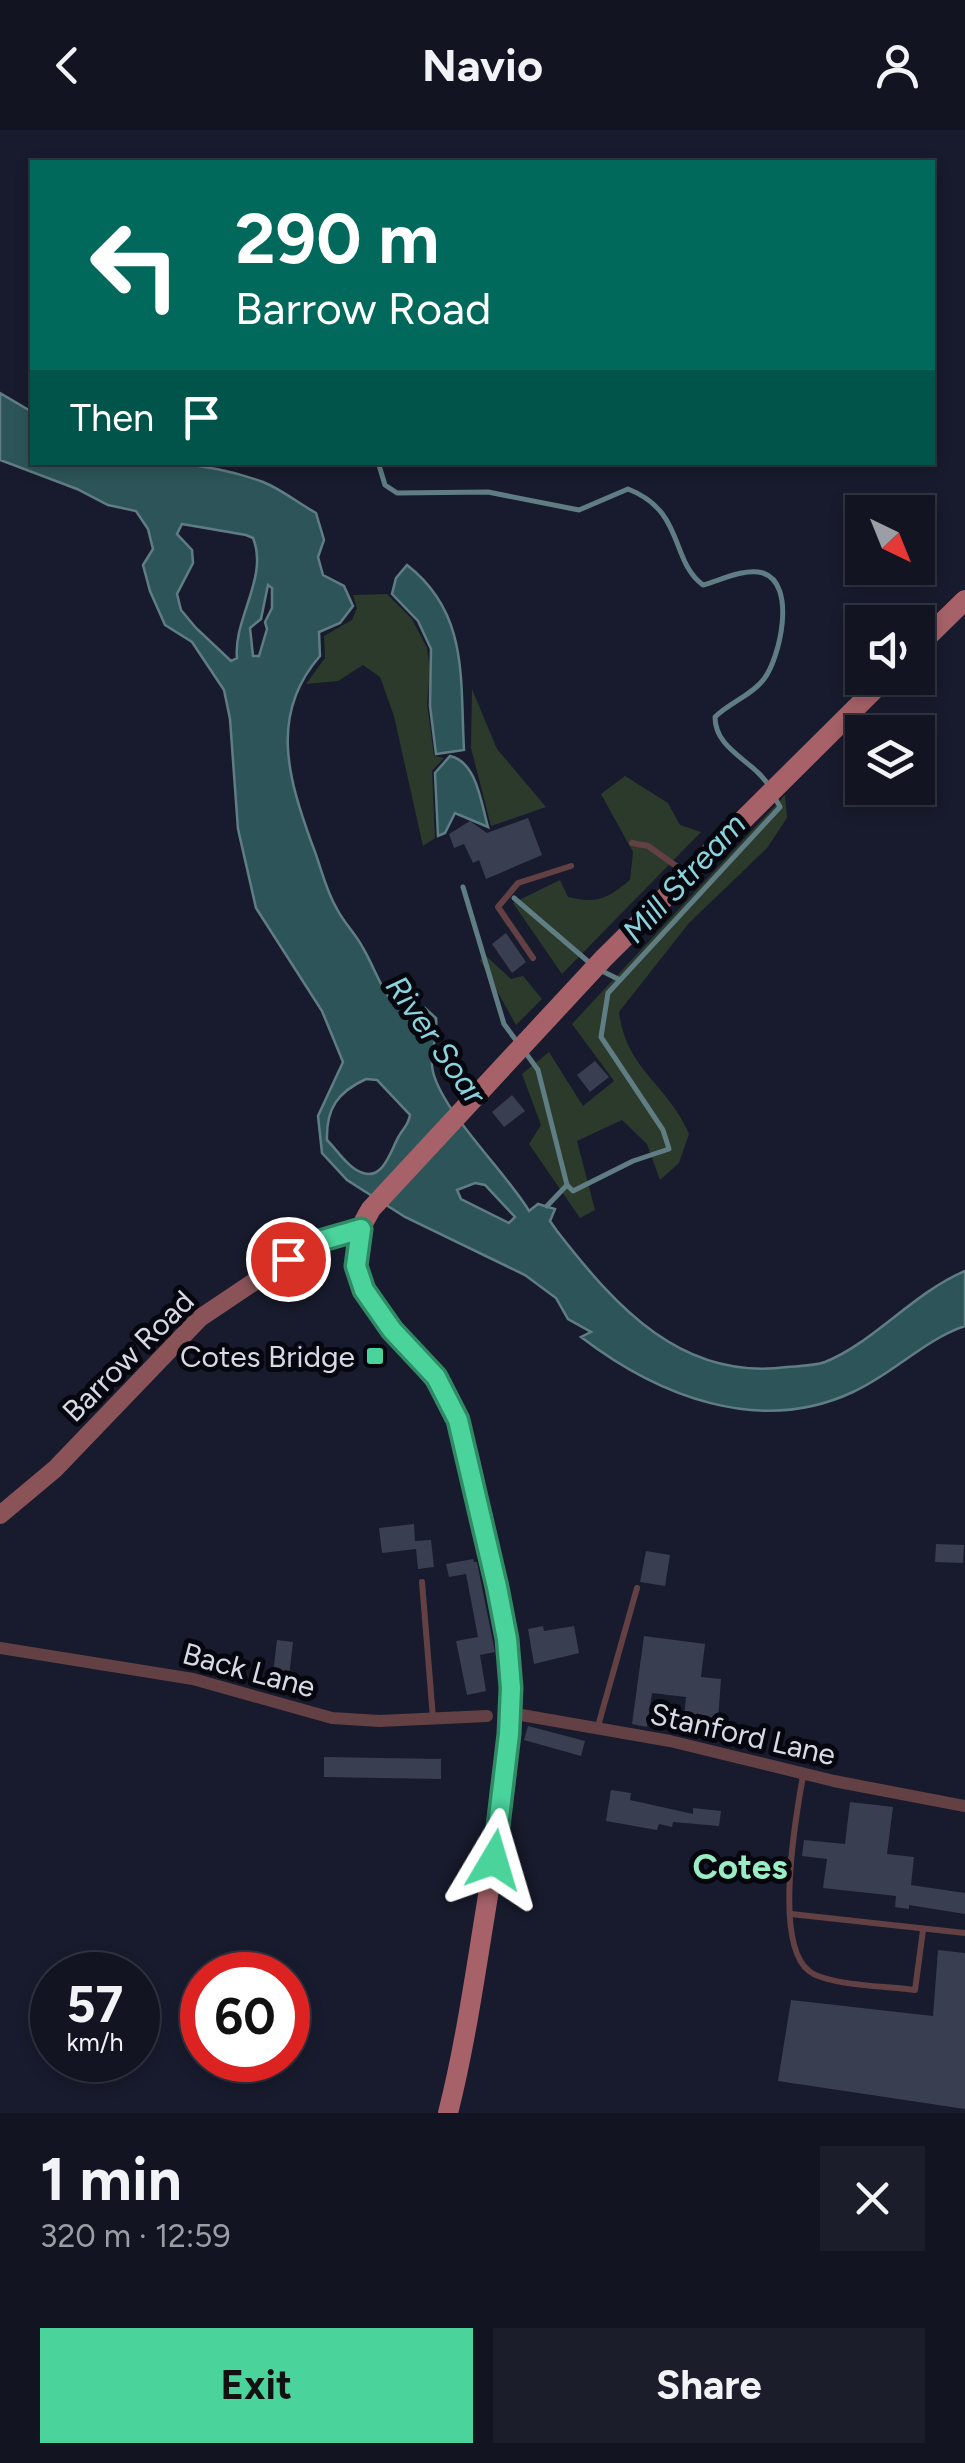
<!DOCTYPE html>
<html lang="en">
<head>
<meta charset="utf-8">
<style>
  :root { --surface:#121422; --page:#1b1d2a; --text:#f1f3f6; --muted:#9c9ea5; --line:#313340; --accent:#4ad49c }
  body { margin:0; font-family:Figtree,sans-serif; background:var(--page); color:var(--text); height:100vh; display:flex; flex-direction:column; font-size:38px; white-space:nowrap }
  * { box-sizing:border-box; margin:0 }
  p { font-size:32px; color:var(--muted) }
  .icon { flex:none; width:55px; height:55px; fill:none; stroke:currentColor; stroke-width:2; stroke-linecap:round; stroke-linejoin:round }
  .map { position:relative; height:1983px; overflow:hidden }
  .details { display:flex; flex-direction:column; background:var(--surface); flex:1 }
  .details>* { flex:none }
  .top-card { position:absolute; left:30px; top:30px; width:905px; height:305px; border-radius:0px; box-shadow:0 5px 15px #0003,0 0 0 2px var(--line); background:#00695c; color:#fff; overflow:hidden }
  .needle { width:65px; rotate:137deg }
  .tools { position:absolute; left:845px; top:365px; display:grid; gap:20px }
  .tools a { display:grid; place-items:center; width:90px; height:90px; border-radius:0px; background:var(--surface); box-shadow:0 5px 15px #0003,0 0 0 2px var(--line); font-size:50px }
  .speed { position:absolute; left:30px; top:1822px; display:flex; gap:20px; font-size:50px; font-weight:700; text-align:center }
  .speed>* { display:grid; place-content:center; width:130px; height:130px; border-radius:50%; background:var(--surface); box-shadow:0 5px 15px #0003,0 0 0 2px var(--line); line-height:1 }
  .speed small { font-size:25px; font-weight:400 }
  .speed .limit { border:15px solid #d22; background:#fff; color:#111 }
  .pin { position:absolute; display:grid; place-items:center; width:85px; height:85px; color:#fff; margin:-42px; border:5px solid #fff; border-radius:50%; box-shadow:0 2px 10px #0007 }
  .me { position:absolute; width:110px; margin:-55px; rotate:7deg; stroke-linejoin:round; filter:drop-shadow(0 0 8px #0008) }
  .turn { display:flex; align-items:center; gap:35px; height:210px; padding:0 40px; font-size:45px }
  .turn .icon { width:130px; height:130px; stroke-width:2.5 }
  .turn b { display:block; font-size:70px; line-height:85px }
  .then { display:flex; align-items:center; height:95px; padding:0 40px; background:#0003; gap:20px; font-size:38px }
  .round { display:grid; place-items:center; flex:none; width:105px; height:105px; border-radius:0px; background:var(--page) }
  .overview { display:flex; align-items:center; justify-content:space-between; height:170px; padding:0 40px }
  h1 { font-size:60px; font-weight:700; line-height:75px }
  .button { display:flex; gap:20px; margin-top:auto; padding:20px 40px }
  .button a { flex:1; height:115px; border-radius:0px; background:var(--accent); color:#111; font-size:40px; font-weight:700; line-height:115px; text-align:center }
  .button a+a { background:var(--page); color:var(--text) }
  header { display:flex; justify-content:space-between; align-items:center; height:130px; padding:0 40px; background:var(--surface); font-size:45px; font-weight:700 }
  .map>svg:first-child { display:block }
  .green { fill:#2b3a2b }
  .water { fill:#2d5559; stroke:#607d83; stroke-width:2.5; fill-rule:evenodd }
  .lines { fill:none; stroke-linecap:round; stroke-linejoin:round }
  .stream { stroke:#607d83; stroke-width:5 }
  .building { fill:#393e51 }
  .service { stroke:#624043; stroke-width:6 }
  .minor { stroke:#624043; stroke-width:12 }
  .secondary { stroke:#895358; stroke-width:18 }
  .primary { stroke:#a76269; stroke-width:20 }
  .route-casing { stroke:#308a65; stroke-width:25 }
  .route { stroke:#4ad49c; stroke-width:18 }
  .poi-dot { fill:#4ad49c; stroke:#06070e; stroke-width:4 }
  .labels { text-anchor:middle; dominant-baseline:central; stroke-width:10; stroke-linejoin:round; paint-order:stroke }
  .street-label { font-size:30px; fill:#d6d9e6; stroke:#06070e }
  .poi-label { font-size:30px; fill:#d6d9e6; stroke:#06070e; text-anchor:end }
  .water-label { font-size:32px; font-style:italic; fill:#89d4dd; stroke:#06070e }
  .quarter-label { font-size:35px; font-weight:bold; fill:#99edc5; stroke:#06070e }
</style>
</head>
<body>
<header><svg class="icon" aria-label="back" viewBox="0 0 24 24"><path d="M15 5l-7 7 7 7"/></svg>Navio<svg class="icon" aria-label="person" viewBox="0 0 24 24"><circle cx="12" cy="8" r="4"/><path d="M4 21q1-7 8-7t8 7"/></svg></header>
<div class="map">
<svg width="965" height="1983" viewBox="0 0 965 1983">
  <rect width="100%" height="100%" fill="#181b2d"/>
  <g class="green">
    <path d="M 387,464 L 412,489 L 427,518 L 430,541 L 427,574 L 434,626 L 444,628 L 432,641 L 435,708 L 423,716 L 394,586 L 380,547 L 363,535 L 338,551 L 306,554 L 325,528 L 324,506 L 352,490 L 357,478 L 353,465 Z"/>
    <path d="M 472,559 L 497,619 L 546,677 L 491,696 L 471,618 Z"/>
    <path d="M 625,646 L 668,673 L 680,695 L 701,702 L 562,844 L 513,773 L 560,750 L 568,767 C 597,774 607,769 630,750 L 633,722 L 601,664 Z"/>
    <path d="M 785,665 L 787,688 L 767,718 L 689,793 L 619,882 C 626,940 668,954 689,1004 L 679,1033 L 660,1050 L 647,1014 L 622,990 L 577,1011 L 595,1080 L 580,1088 L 529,1014 L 541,995 L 522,944 L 549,922 L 583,976 L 614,951 L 572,894 Z"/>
    <path d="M 485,825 L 511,849 L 523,846 L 542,869 L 516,895 L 480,830 Z"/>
  </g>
  <g class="water">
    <path d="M 0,263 L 32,282 L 32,332 C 110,333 189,324 263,352 C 281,359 298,373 316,383 L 324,410 L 318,427 L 323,445 L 344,456 L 353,476 L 340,493 L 319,502 L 320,526 C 269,584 288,648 312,714 C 321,736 325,759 337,779 C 344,793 356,804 363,818 C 380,847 384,875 416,890 L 425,878 L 436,888 C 438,904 431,920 432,936 C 436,976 508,1044 529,1081 L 538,1074 L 555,1079 L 550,1091 L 557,1101 C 616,1177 682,1251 787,1237 C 799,1236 814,1236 825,1232 C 873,1213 913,1163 965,1141 L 965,1196 C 924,1210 893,1244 853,1262 C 759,1306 658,1266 581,1207 L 591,1202 L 568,1189 L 556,1168 L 525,1145 L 405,1087 L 347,1050 L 322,1023 L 318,986 L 343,932 L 322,881 L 256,778 L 238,699 L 230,589 L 224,560 L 192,512 L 165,495 L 150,461 L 143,435 L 153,419 L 148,399 L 136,381 L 108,375 L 77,359 L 0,330 ZM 182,394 L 246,405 L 253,408 C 269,447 233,489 237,528 L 231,531 L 196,498 L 181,480 L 177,464 L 193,433 L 192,420 L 177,404 ZM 268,455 L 272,458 L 272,478 L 265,492 L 267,499 L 259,526 L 253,526 L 250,498 L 261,489 ZM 366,949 L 377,950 L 410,985 C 408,996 404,997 399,1006 C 391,1019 384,1050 363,1043 C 349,1039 337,1020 327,1010 C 326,978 338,962 366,949 ZM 475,1053 L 485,1055 L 515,1087 L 509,1093 L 461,1069 L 457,1060 Z"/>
    <path d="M 407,435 C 469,483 460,549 464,620 L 436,624 L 430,576 L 431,519 L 418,491 L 392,464 L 396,448 Z"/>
    <path d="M 450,626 C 477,632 481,673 488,697 L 455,683 L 445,703 L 438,706 L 435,643 Z"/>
  </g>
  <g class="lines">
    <g class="stream">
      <path d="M 378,332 L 385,355 L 397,363 L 488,362 L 579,380 L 628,359 C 685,381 670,431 703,455 C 721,450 744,438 763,443 C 797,454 780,528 764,549 C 751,566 730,572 715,587 C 715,621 756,631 770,658"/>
      <path d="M 463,757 L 504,894 L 518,913"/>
      <path d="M 514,768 L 591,834"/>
      <path d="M 600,840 L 620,850"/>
      <path d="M 525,922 L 538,940 L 567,1055"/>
      <path d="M 547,1076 L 567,1055 L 573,1061 L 633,1031 L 669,1019 L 663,1000 L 601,907 L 608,863 L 780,677 L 775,668"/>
    </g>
  </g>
  <g class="building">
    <path d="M 528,688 L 542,725 L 486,749 L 479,730 L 473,733 L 464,714 L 454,718 L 449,704 L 470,691 L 487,703 Z"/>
    <path d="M 506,803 L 526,832 L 512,843 L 492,814 Z"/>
    <path d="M 595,931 L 609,947 L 590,962 L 577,945 Z"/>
    <path d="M 512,965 L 525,981 L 504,997 L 492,982 Z"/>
    <path d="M 414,1394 L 415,1411 L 431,1410 L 434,1437 L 418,1439 L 416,1419 L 382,1423 L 379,1398 Z"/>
    <path d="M 936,1414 L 964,1415 L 963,1433 L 935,1432 Z"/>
    <path d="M 646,1421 L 670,1425 L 665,1456 L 640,1452 Z"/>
    <path d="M 473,1429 L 474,1432 L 477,1432 L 495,1522 L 480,1525 L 486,1561 L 467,1565 L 456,1511 L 478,1507 L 466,1444 L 449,1447 L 446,1434 Z"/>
    <path d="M 543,1496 L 544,1501 L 574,1496 L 579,1523 L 534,1534 L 528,1499 Z"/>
    <path d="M 644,1506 L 705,1514 L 701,1547 L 721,1549 L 717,1604 L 683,1601 L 686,1567 L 652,1563 L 647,1597 L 632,1594 Z"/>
    <path d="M 277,1510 L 293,1512 L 289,1546 L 273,1544 Z"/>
    <path d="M 528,1596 L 585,1611 L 581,1626 L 524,1610 Z"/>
    <path d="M 324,1627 L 441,1629 L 441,1649 L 324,1647 Z"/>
    <path d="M 611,1660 L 631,1663 L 630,1670 L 693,1684 L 693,1678 L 721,1681 L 719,1696 L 673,1692 L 672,1697 L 659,1694 L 657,1700 L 606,1691 Z"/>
    <path d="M 850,1672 L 893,1677 L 887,1724 L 914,1727 L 911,1755 L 965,1763 L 965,1784 L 909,1775 L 909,1779 L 895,1777 L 896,1766 L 823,1758 L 827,1729 L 802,1726 L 804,1710 L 845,1714 Z"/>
    <path d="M 938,1820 L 965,1823 L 965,1979 L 778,1951 L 791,1870 L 933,1886 Z"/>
  </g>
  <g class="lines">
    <g class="service">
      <path d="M 632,713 L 648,716 L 686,743"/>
      <path d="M 533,828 L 498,777 L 518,753 L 571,736"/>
      <path d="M 422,1452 L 433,1588"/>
      <path d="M 598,1596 L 637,1458"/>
      <path d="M 803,1646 C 796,1685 773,1813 809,1841 C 828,1856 889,1856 915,1860 L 923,1800"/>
      <path d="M 791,1784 L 965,1803"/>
    </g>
    <g class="minor">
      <path d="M 0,1518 L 193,1549 L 332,1588 L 379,1591 L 487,1586"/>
      <path d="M 510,1583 L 670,1611 L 834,1651 L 965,1676"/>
    </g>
    <path class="secondary" d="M 0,1385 L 55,1339 L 200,1188 L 288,1129 L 323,1110 L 361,1099"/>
    <g class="primary">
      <path d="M 918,516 L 965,470"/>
      <path d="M 448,1983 C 466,1912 476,1838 488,1766 C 499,1697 513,1624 511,1555 C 510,1504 496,1454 485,1405 C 476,1364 471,1319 453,1280 C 423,1213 318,1162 371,1079 L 603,829 L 886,548"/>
    </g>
  </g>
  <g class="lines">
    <defs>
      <path id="route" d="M 288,1129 L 323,1110 L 361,1099 L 356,1136 L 364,1160 L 392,1200 L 436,1247 L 458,1290 L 497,1457 L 507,1509 L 511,1558 L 509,1604 L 494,1730"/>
    </defs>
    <use href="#route" class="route-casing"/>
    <use href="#route" class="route"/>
  </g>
  <rect class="poi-dot" x="365" y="1216" width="20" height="20" rx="5"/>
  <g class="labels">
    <g class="street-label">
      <text transform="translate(128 1226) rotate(-45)">Barrow Road</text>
      <text transform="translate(249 1540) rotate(15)">Back Lane</text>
      <text transform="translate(743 1604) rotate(13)">Stanford Lane</text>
    </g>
    <g class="poi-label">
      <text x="355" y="1226">Cotes Bridge</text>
    </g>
    <g class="water-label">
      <text transform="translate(684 748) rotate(-47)">Mill Stream</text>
      <text transform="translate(436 910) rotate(55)">River Soar</text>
    </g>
    <g class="quarter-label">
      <text x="740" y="1737">Cotes</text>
    </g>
  </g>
</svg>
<div class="tools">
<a><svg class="needle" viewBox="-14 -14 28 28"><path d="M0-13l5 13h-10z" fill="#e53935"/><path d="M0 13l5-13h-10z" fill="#9c9ea5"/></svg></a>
<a><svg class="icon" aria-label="sound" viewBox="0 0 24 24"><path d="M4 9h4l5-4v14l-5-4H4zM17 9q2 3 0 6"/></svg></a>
<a><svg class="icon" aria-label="layers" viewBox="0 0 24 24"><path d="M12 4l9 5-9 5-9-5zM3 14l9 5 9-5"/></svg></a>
</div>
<div class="speed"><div>57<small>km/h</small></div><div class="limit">60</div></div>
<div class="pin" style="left:288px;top:1129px;background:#d93025"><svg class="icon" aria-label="arrive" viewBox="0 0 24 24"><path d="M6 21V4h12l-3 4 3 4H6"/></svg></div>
<svg class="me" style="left:494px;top:1730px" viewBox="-20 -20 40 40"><path d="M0-17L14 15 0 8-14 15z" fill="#4ad49c" stroke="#fff" stroke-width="4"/></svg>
<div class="top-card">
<div class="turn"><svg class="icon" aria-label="left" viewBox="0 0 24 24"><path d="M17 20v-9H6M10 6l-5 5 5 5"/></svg><div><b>290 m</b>Barrow Road</div></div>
<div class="then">Then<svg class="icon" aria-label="arrive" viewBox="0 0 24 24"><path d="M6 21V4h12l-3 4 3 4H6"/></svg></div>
</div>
</div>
<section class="details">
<div class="overview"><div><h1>1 min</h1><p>320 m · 12:59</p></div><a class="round"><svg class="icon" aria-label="close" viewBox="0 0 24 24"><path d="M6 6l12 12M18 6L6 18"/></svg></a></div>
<div class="button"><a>Exit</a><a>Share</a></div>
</section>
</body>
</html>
